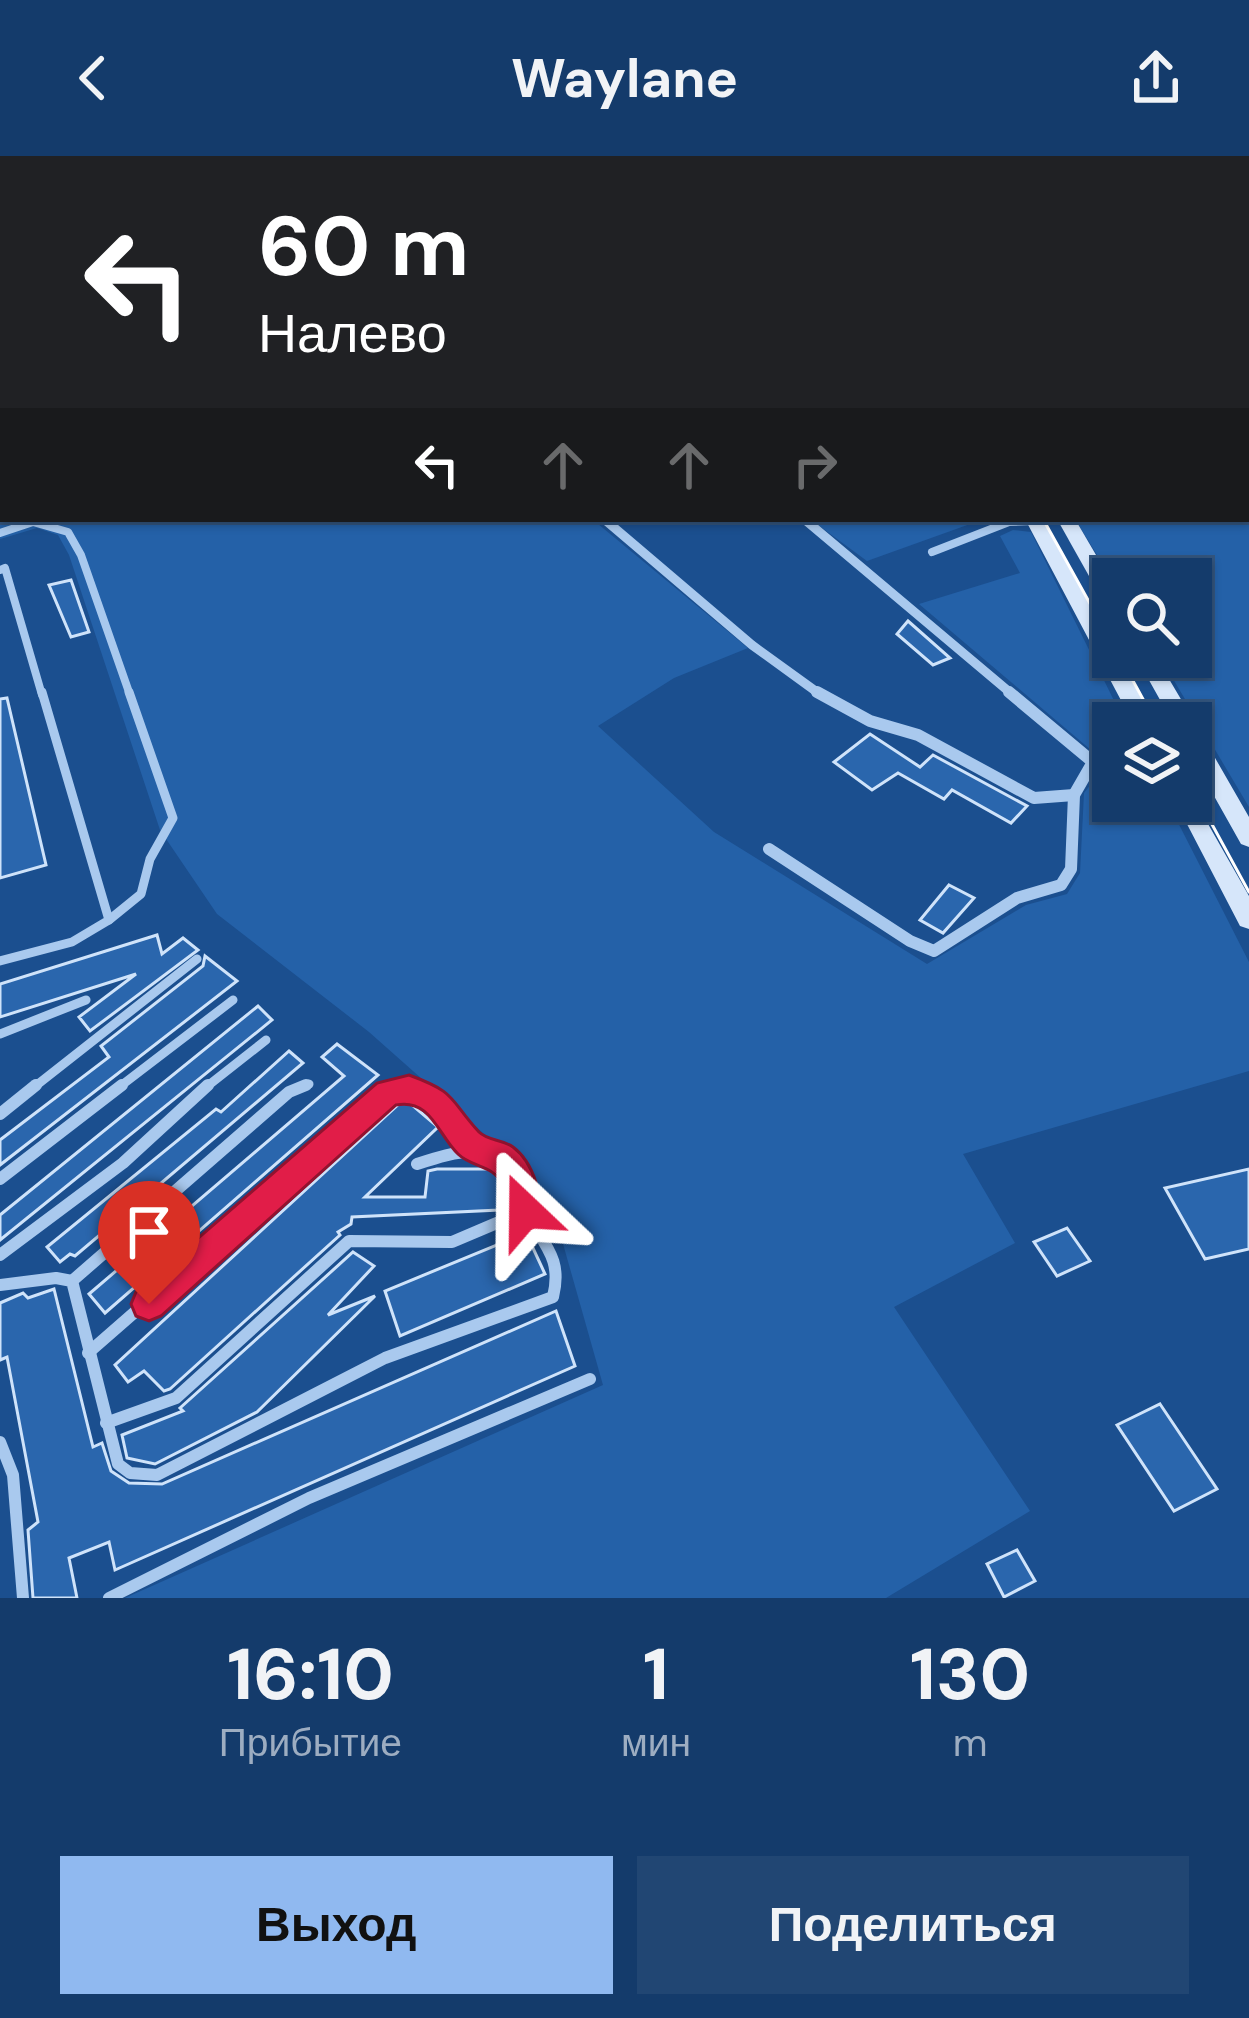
<!DOCTYPE html>
<html lang="ru">
<head>
<meta charset="utf-8">
<style>
  :root { --surface:#143b6b; --page:#214673; --text:#f1f3f6; --muted:#9dadc1; --line:#33557e; --accent:#90b9f0 }
  body { margin:0; font-family:"DM Sans",sans-serif; background:var(--page); color:var(--text); height:100vh; display:flex; flex-direction:column; font-size:45px; white-space:nowrap }
  * { box-sizing:border-box; margin:0 }
  p { font-size:39px; color:var(--muted) }
  .icon { flex:none; width:66px; height:66px; fill:none; stroke:currentColor; stroke-width:2; stroke-linecap:round; stroke-linejoin:round }
  .map { position:relative; height:1442px; overflow:hidden }
  .side { display:flex; flex-direction:column; background:var(--surface); flex:1 }
  .side>* { flex:none }
  .hud { position:absolute; left:0px; top:0px; width:1251px; height:366px; box-shadow:0 3px 9px #0004,0 0 0 3px var(--line); background:#202124; color:#fff; overflow:hidden }
  .tools { position:absolute; left:1092px; top:402px; display:grid; gap:24px }
  .tools a { display:grid; place-items:center; width:120px; height:120px; border-radius:0px; background:var(--surface); box-shadow:0 3px 9px #0004,0 0 0 3px var(--line); font-size:60px }
  .pin { position:absolute; display:grid; place-items:center; width:102px; height:102px; color:#fff; margin:-123px -51px; border-radius:50% 50% 50% 0; rotate:-45deg; box-shadow:0 0 12px #0007 }
  .pin .icon { rotate:45deg }
  .me { position:absolute; width:132px; margin:-66px; rotate:337deg; stroke-linejoin:round; filter:drop-shadow(0 0 9px #0008) }
  .turn { display:flex; align-items:center; gap:42px; height:252px; padding:0 60px; font-size:54px }
  .turn .icon { width:156px; height:156px; stroke-width:2.5 }
  .turn b { display:block; font-size:84px; line-height:102px }
  .lanes { display:flex; align-items:center; height:114px; padding:0 60px; background:#0003; justify-content:center; gap:60px; direction:ltr }
  .lanes .off { opacity:.35 }
  .eta { display:flex; justify-content:space-evenly; align-items:center; height:204px; text-align:center }
  .eta b { font-size:72px; font-weight:700; line-height:84px }
  .primary-button { display:flex; gap:24px; margin-top:auto; padding:24px 60px }
  .primary-button a { flex:1; height:138px; border-radius:0px; background:var(--accent); color:#111; font-size:48px; font-weight:700; line-height:138px; text-align:center }
  .primary-button a+a { background:var(--page); color:var(--text) }
  header { display:flex; justify-content:space-between; align-items:center; height:156px; padding:0 60px; background:var(--surface); font-size:54px; font-weight:700 }
  .map>svg:first-child { display:block }
  .green { fill:#2461a8 }
  .lines { fill:none; stroke-linecap:round; stroke-linejoin:round }
  .river { fill:#123a6d; fill-rule:evenodd }
  .building { fill:#2a66ad; stroke:#cfe3fa; stroke-width:3 }
  .lane-far3 { stroke:#a9c9ee; stroke-width:6 }
  .lane-far2 { stroke:#a9c9ee; stroke-width:8 }
  .lane-far1 { stroke:#a9c9ee; stroke-width:9 }
  .lane { stroke:#a9c9ee; stroke-width:12 }
  .street-far2 { stroke:#a9c9ee; stroke-width:8 }
  .street-far1 { stroke:#a9c9ee; stroke-width:9 }
  .street { stroke:#a9c9ee; stroke-width:12 }
  .secondary { fill:#d6e6fa; fill-rule:evenodd }
  .tram { stroke:#fff; stroke-width:3 }
  .route { fill:#e11d48; stroke:#92132f; stroke-width:3 }
</style>
</head>
<body>
<header><svg class="icon" aria-label="back" viewBox="0 0 24 24"><path d="M15 5l-7 7 7 7"/></svg>Waylane<svg class="icon" aria-label="share" viewBox="0 0 24 24"><path d="M12 15V3M7 8l5-5 5 5M5 13v7h14v-7"/></svg></header>
<div class="map">
<svg width="1249" height="1442" viewBox="0 0 1249 1442">
  <rect width="100%" height="100%" fill="#1b4f8f"/>
  <g class="green">
    <path d="M 0,0 L 1010,3 L 3,3 L 3,363 L 592,363 L 748,492 L 674,522 L 598,570 L 714,676 L 927,808 L 1026,749 L 1067,738 L 1080,717 L 1084,637 L 1103,613 L 1113,612 L 1113,645 L 1167,645 L 1249,806 L 1249,915 L 963,998 L 1015,1087 L 894,1151 L 1030,1355 L 886,1442 L 125,1442 L 603,1229 L 554,1056 L 510,1001 L 369,876 L 217,758 L 160,674 L 69,399 L 58,379 L 37,372 L 0,383 Z"/>
    <path d="M 1249,136 L 1249,651 L 1160,501 L 1191,501 L 1191,423 L 1113,425 L 1075,363 L 1248,363 Z"/>
    <path d="M 810,363 L 984,363 L 867,405 Z"/>
    <path d="M 1013,374 L 1031,376 L 1125,567 L 1113,567 L 1113,599 L 1091,594 L 919,448 L 1020,417 L 1000,380 Z"/>
  </g>
  <g class="lines">
    <path class="river" d="M 877,0 L 914,0 L 916,3 L 879,3 Z"/>
  </g>
  <g class="building">
    <path d="M 71,424 L 89,476 L 71,481 L 49,429 Z"/>
    <path d="M 908,465 L 950,502 L 933,509 L 897,478 Z"/>
    <path d="M 7,542 L 46,709 L 0,722 L 0,543 Z"/>
    <path d="M 870,578 L 920,611 L 933,599 L 1027,650 L 1011,667 L 952,634 L 944,643 L 898,617 L 872,634 L 834,606 Z"/>
    <path d="M 949,729 L 974,742 L 943,777 L 920,764 Z"/>
    <path d="M 157,779 L 162,798 L 183,782 L 198,794 L 90,875 L 79,861 L 136,818 L 0,861 L 0,828 Z"/>
    <path d="M 205,800 L 237,825 L 0,1009 L 0,984 L 109,901 L 101,890 L 203,810 Z"/>
    <path d="M 258,850 L 272,864 L 0,1084 L 0,1059 Z"/>
    <path d="M 337,888 L 378,919 L 105,1157 L 89,1138 L 344,920 L 322,901 Z"/>
    <path d="M 289,895 L 303,907 L 75,1100 L 70,1098 L 60,1106 L 47,1091 L 216,953 L 221,956 Z"/>
    <path d="M 400,947 L 411,948 L 438,971 L 365,1041 L 425,1041 L 428,1015 L 437,1013 L 497,1013 L 503,1018 L 499,1054 L 352,1061 L 351,1068 L 338,1076 L 340,1079 L 170,1233 L 164,1235 L 144,1215 L 128,1226 L 115,1209 Z"/>
    <path d="M 1249,1013 L 1249,1093 L 1205,1103 L 1165,1032 Z"/>
    <path d="M 1067,1072 L 1090,1105 L 1057,1120 L 1034,1086 Z"/>
    <path d="M 526,1077 L 545,1118 L 400,1180 L 385,1135 Z"/>
    <path d="M 353,1096 L 374,1110 L 328,1159 L 375,1140 L 257,1256 L 155,1308 L 127,1302 L 122,1279 L 183,1255 L 180,1252 Z"/>
    <path d="M 54,1133 L 93,1291 L 102,1287 L 111,1315 L 129,1327 L 162,1328 L 556,1155 L 575,1210 L 115,1414 L 109,1386 L 69,1402 L 77,1442 L 33,1442 L 28,1374 L 38,1366 L 7,1201 L 0,1204 L 0,1147 L 23,1137 L 28,1142 Z"/>
    <path d="M 1160,1248 L 1217,1333 L 1174,1355 L 1117,1269 Z"/>
    <path d="M 1017,1394 L 1035,1425 L 1004,1441 L 987,1408 Z"/>
  </g>
  <g class="lines">
    <g class="lane-far3">
      <path d="M 622,0 L 628,3"/>
      <path d="M 1074,0 L 1083,3"/>
      <path d="M 1145,0 L 1154,3"/>
      <path d="M 1186,0 L 1195,3"/>
    </g>
    <g class="lane-far2">
      <path d="M 35,363 L 33,366 L 68,376 L 81,399 L 130,539"/>
      <path d="M 0,377 L 33,366"/>
      <path d="M 932,396 L 1009,366 L 1035,365"/>
      <path d="M 0,414 L 5,412 L 42,539"/>
    </g>
    <g class="lane-far1">
      <path d="M 109,764 L 141,738 L 150,703 L 173,662 L 129,536"/>
      <path d="M 0,805 L 72,786 L 109,764 L 42,536"/>
      <path d="M 0,878 L 86,844"/>
      <path d="M 33,932 L 197,803"/>
      <path d="M 118,932 L 233,844"/>
      <path d="M 205,932 L 266,884"/>
      <path d="M 298,932 L 309,928"/>
    </g>
    <g class="lane">
      <path d="M 0,958 L 36,929"/>
      <path d="M 0,1023 L 122,929"/>
      <path d="M 0,1099 L 123,1007 L 208,929"/>
      <path d="M 72,1125 L 289,936 L 306,929"/>
      <path d="M 0,1129 L 56,1122 L 72,1125 L 118,1308 L 130,1317 L 157,1319 L 385,1202 L 553,1141 C 562,1105 547,1092 529,1062 C 522,1050 524,1038 519,1025 C 501,980 451,997 417,1008"/>
      <path d="M 88,1197 L 387,936 C 429,933 452,956 472,991"/>
      <path d="M 106,1267 L 176,1242 L 349,1085 L 452,1086 L 525,1055"/>
      <path d="M 0,1286 L 13,1319 L 23,1442"/>
      <path d="M 109,1442 L 309,1342 L 590,1223"/>
    </g>
    <path class="street-far2" d="M 1028,0 L 1037,3"/>
    <g class="street-far1">
      <path d="M 604,363 L 752,489 L 821,539"/>
      <path d="M 804,363 L 1013,539"/>
    </g>
    <g class="street">
      <path d="M 817,536 L 870,565 L 918,579 L 1034,642 L 1074,639"/>
      <path d="M 1009,536 L 1093,606"/>
      <path d="M 769,693 L 910,785 L 934,795 L 1017,742 L 1061,729 L 1071,713 L 1074,639 L 1093,606 L 1113,604"/>
    </g>
    <g class="secondary">
      <path d="M 1249,50 L 1249,59 L 1248,59 L 1248,50 Z"/>
      <rect x="1248" y="75" width="1" height="8"/>
      <path d="M 1025,363 L 1043,363 L 1113,491 L 1113,501 L 1119,501 L 1155,567 L 1133,567 Z"/>
      <path d="M 1057,363 L 1075,363 L 1113,428 L 1113,451 L 1103,445 Z"/>
      <path d="M 1136,501 L 1156,501 L 1195,567 L 1192,572 L 1199,574 L 1249,661 L 1249,691 L 1241,688 L 1191,599 L 1191,567 L 1173,567 Z"/>
      <path d="M 1191,638 L 1249,740 L 1249,773 L 1240,770 L 1175,645 L 1191,645 Z"/>
    </g>
    <g class="tram">
      <path d="M 1043,363 L 1113,489"/>
      <path d="M 1120,501 L 1156,567"/>
      <path d="M 1191,630 L 1249,736"/>
    </g>
  </g>
  <path class="route" d="M 409,919 C 458,937 448,942 479,976 C 488,985 502,983 513,991 C 533,1006 546,1044 536,1066 L 525,1071 L 513,1066 C 508,1054 508,1041 503,1030 C 494,1008 472,1012 458,998 C 438,979 431,942 396,949 L 161,1160 L 149,1165 L 136,1160 L 131,1148 L 136,1136 L 377,927 Z"/>
</svg>
<div class="tools">
<a><svg class="icon" aria-label="search" viewBox="0 0 24 24"><circle cx="10" cy="10" r="6"/><path d="M15 15l6 6"/></svg></a>
<a><svg class="icon" aria-label="layers" viewBox="0 0 24 24"><path d="M12 4l9 5-9 5-9-5zM3 14l9 5 9-5"/></svg></a>
</div>
<div class="pin" style="left:149px;top:1148px;background:#d93025"><svg class="icon" aria-label="arrive" viewBox="0 0 24 24"><path d="M6 21V4h12l-3 4 3 4H6"/></svg></div>
<svg class="me" style="left:525px;top:1055px" viewBox="-20 -20 40 40"><path d="M0-17L14 15 0 8-14 15z" fill="#e11d48" stroke="#fff" stroke-width="4"/></svg>
<div class="hud">
<div class="turn"><svg class="icon" aria-label="left" viewBox="0 0 24 24"><path d="M17 20v-9H6M10 6l-5 5 5 5"/></svg><div><b>60 m</b>Налево</div></div>
<div class="lanes"><svg class="icon" aria-label="left" viewBox="0 0 24 24"><path d="M17 20v-9H6M10 6l-5 5 5 5"/></svg><svg class="icon off" aria-label="ahead" viewBox="0 0 24 24"><path d="M12 20V5M6 11l6-6 6 6"/></svg><svg class="icon off" aria-label="ahead" viewBox="0 0 24 24"><path d="M12 20V5M6 11l6-6 6 6"/></svg><svg class="icon off" aria-label="right" viewBox="0 0 24 24"><path d="M7 20v-9h11M14 6l5 5-5 5"/></svg></div>
</div>
</div>
<section class="side">
<div class="eta">
<div><b>16:10</b><p>Прибытие</p></div>
<div><b>1</b><p>мин</p></div>
<div><b>130</b><p>m</p></div>
</div>
<div class="primary-button"><a>Выход</a><a>Поделиться</a></div>
</section>
</body>
</html>
